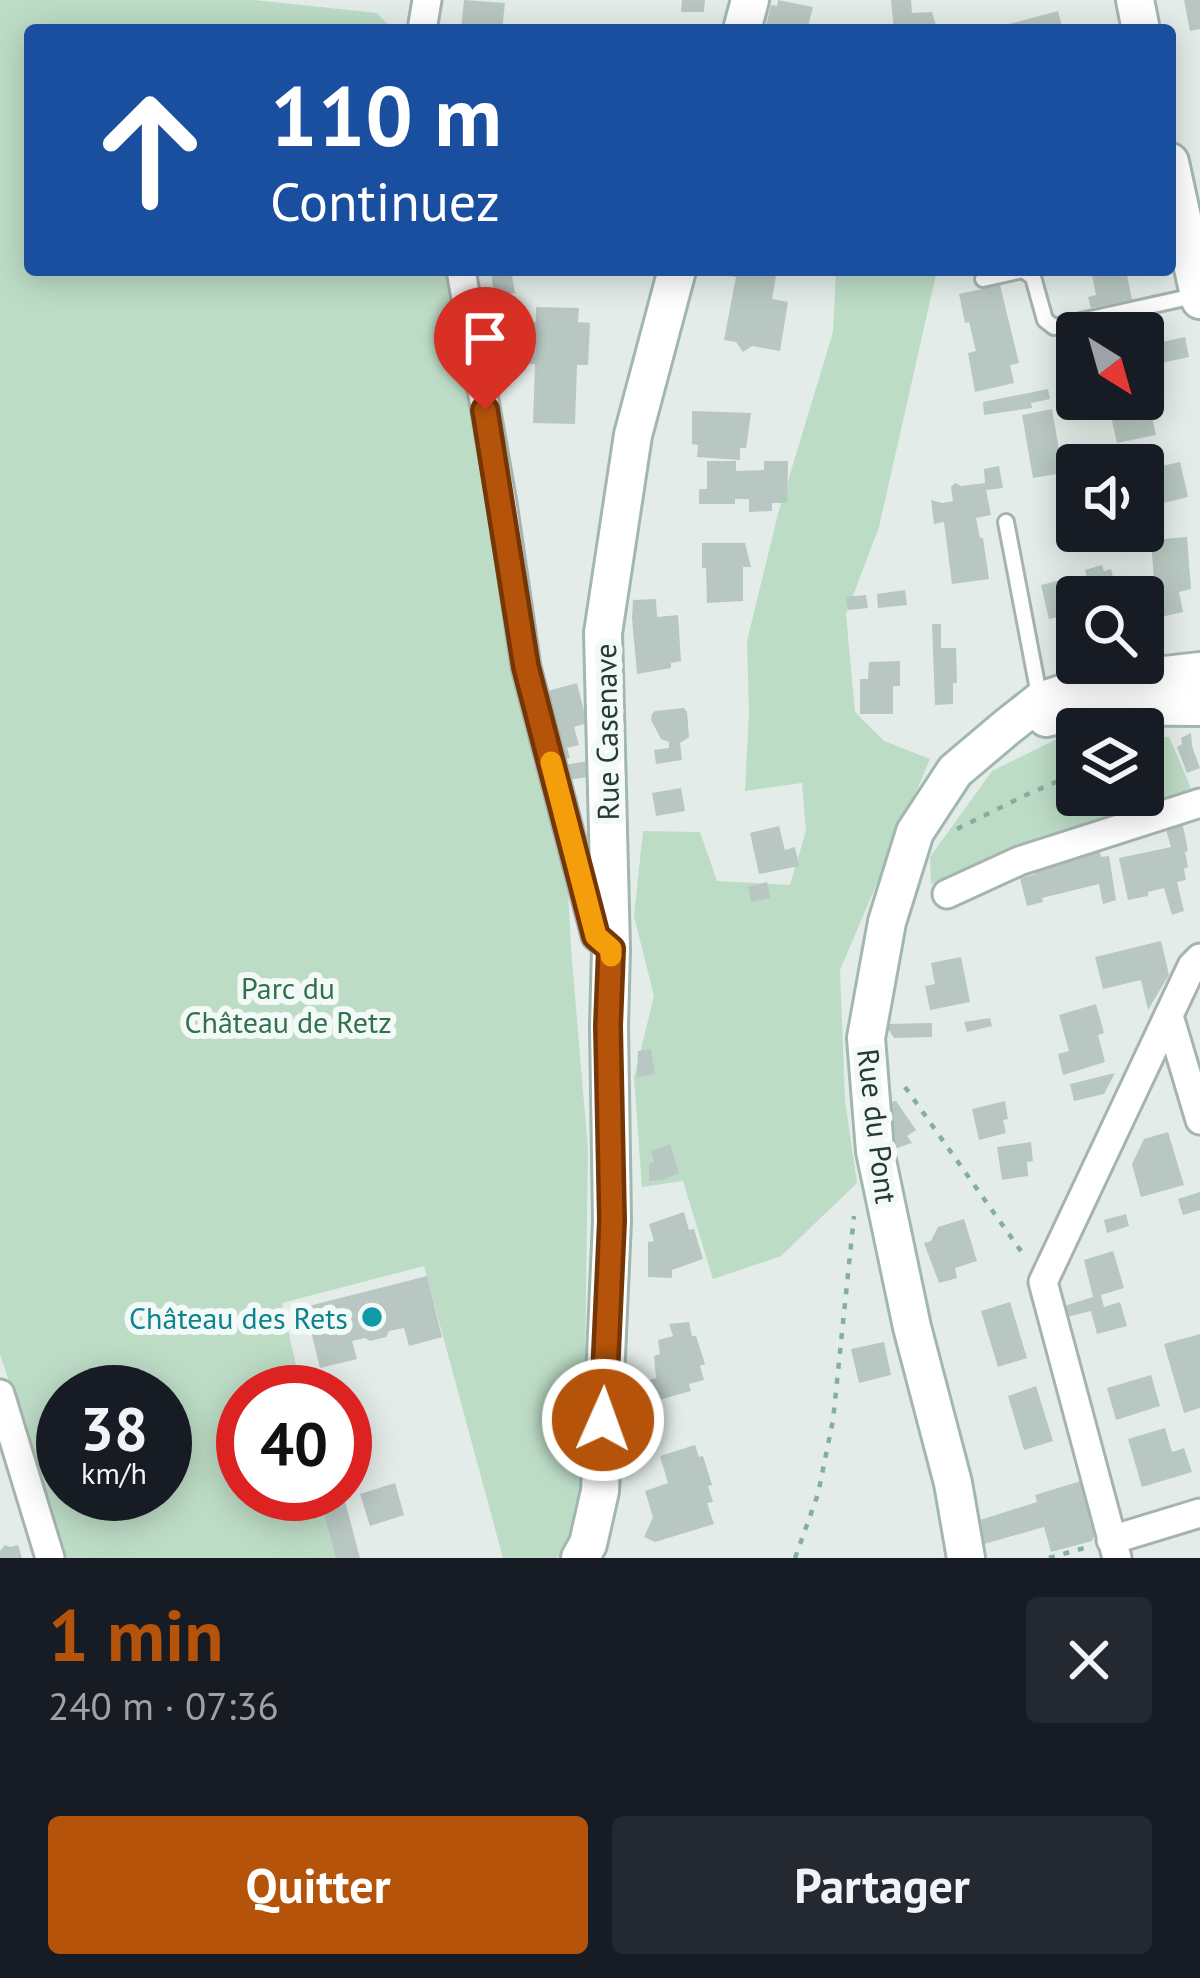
<!DOCTYPE html>
<html lang="fr">
<head>
<meta charset="utf-8">
<style>
  :root { --surface:#171b24; --page:#242831; --text:#f1f3f6; --muted:#9ea1a6; --accent:#b45309 }
  body { margin:0; font-family:"PT Sans",sans-serif; background:var(--page); color:var(--text); height:100vh; display:flex; flex-direction:column; font-size:45px; white-space:nowrap }
  * { box-sizing:border-box; margin:0 }
  p { font-size:39px; color:var(--muted) }
  .icon { flex:none; width:66px; height:66px; fill:none; stroke:currentColor; stroke-width:2; stroke-linecap:round; stroke-linejoin:round }
  .map { position:relative; height:1558px; overflow:hidden }
  .sheet { display:flex; flex-direction:column; background:var(--surface); flex:1 }
  .sheet>* { flex:none }
  .banner { position:absolute; left:24px; top:24px; width:1152px; height:252px; border-radius:12px; box-shadow:0 6px 30px #0003; background:#1a4fa0; color:#fff; overflow:hidden }
  .needle { width:78px; rotate:143deg }
  .fabs { position:absolute; left:1056px; top:312px; display:grid; gap:24px }
  .fabs a { display:grid; place-items:center; width:108px; height:108px; border-radius:12px; background:var(--surface); box-shadow:0 6px 30px #0003; font-size:60px }
  .speed { position:absolute; left:36px; top:1365px; display:flex; gap:24px; font-size:60px; font-weight:700; text-align:center }
  .speed>* { display:grid; place-content:center; width:156px; height:156px; border-radius:50%; background:var(--surface); box-shadow:0 6px 30px #0003; line-height:1 }
  .speed small { font-size:30px; font-weight:400 }
  .speed .limit { border:18px solid #d22; background:#fff; color:#111 }
  .pin { position:absolute; display:grid; place-items:center; width:102px; height:102px; color:#fff; margin:-123px -51px; border-radius:50% 50% 50% 0; rotate:-45deg; box-shadow:0 0 12px #0007 }
  .pin .icon { rotate:45deg }
  .me { position:absolute; width:132px; margin:-66px; rotate:2deg; stroke-linejoin:round; filter:drop-shadow(0 0 9px #0008) }
  .turn { display:flex; align-items:center; gap:42px; height:252px; padding:0 48px; font-size:54px }
  .turn .icon { width:156px; height:156px; stroke-width:2.5 }
  .turn b { display:block; font-size:84px; line-height:102px }
  .round { display:grid; place-items:center; flex:none; width:126px; height:126px; border-radius:12px; background:var(--page) }
  .head { display:flex; align-items:center; justify-content:space-between; height:204px; padding:0 48px }
  h1 { font-size:72px; font-weight:600; line-height:90px; color:var(--accent) }
  .cta { display:flex; gap:24px; margin-top:auto; padding:24px 48px }
  .cta a { flex:1; height:138px; border-radius:12px; background:var(--accent); color:#fff; font-size:48px; font-weight:600; line-height:138px; text-align:center }
  .cta a+a { background:var(--page); color:var(--text) }
  .map>svg:first-child { display:block }
  .green { fill:#bddcc6; fill-rule:evenodd }
  .building { fill:#b8c7c1 }
  .lines { fill:none; stroke-linecap:round; stroke-linejoin:round }
  .lane-casing { stroke:#a6b4af; stroke-width:20 }
  .street-casing { stroke:#a6b4af; stroke-width:33 }
  .secondary-casing { stroke:#a2b7b0; stroke-width:42 }
  .path { stroke:#85aea2; stroke-width:4.5; stroke-dasharray:6 9; stroke-linecap:butt }
  .lane { stroke:#fff; stroke-width:14 }
  .street { stroke:#fff; stroke-width:27 }
  .secondary { stroke:#fff; stroke-width:36 }
  .route-casing { stroke:#753606; stroke-width:30 }
  .route { stroke:#b45309; stroke-width:21 }
  .slow { stroke:#f59e0b; stroke-width:21 }
  .culture-dot { fill:#0f9aa8; stroke:#f3f9f6; stroke-width:4.5 }
  .labels { text-anchor:middle; dominant-baseline:central; stroke-width:12; stroke-linejoin:round; paint-order:stroke }
  .street-label { font-size:30px; fill:#243c36; stroke:#f3f9f6 }
  .park-label { font-size:30px; fill:#30714b; stroke:#f3f9f6 }
  .culture-label { font-size:30px; fill:#0d838f; stroke:#f3f9f6; text-anchor:end }
</style>
</head>
<body>
<div class="map">
<svg width="1200" height="1558" viewBox="0 0 1200 1558">
  <rect width="100%" height="100%" fill="#e3ece8"/>
  <g class="green">
    <path d="M 0,0 L 254,0 L 377,13 L 393,30 L 30,30 L 30,270 L 451,270 L 565,832 L 571,948 L 588,1150 L 583,1502 L 564,1554 L 556,1558 L 503,1558 L 424,1266 L 282,1303 L 302,1392 L 243,1392 L 243,1494 L 326,1494 L 341,1558 L 67,1558 L 0,1354 ZM 63,1392 L 165,1392 L 165,1494 L 63,1494 Z"/>
    <path d="M 836,270 L 937,270 L 879,527 L 846,614 L 855,712 L 884,741 L 930,759 L 840,970 L 845,1100 L 857,1183 L 781,1256 L 713,1279 L 683,1181 L 642,1187 L 634,1078 L 654,996 L 634,916 L 643,831 L 700,832 L 717,881 L 790,885 L 806,831 L 802,783 L 745,791 L 749,712 L 747,641 L 778,514 L 833,332 Z"/>
    <path d="M 1169,737 L 1191,788 L 931,884 L 930,857 L 992,771 L 1057,739 L 1077,739 L 1077,795 L 1143,795 L 1143,738 Z"/>
  </g>
  <g class="building">
    <path d="M 464,0 L 505,3 L 502,30 L 461,30 Z"/>
    <path d="M 682,0 L 705,0 L 704,12 L 681,12 Z"/>
    <path d="M 778,0 L 813,7 L 807,30 L 765,30 L 771,5 L 777,6 Z"/>
    <path d="M 891,0 L 911,0 L 912,13 L 932,12 L 936,25 L 931,26 L 931,30 L 894,30 Z"/>
    <path d="M 1184,0 L 1200,0 L 1200,29 L 1190,31 Z"/>
    <path d="M 1058,11 L 1063,30 L 1010,30 L 1009,24 Z"/>
    <path d="M 511,270 L 515,293 L 494,296 L 491,271 Z"/>
    <path d="M 725,270 L 777,270 L 772,299 L 788,302 L 780,351 L 752,346 L 743,352 L 736,342 L 724,340 L 736,277 L 724,275 Z"/>
    <path d="M 1091,270 L 1126,270 L 1132,300 L 1091,308 L 1088,297 L 1096,295 Z"/>
    <path d="M 1000,285 L 1019,363 L 1010,365 L 1014,383 L 975,392 L 968,353 L 976,351 L 969,322 L 965,323 L 959,294 Z"/>
    <path d="M 536,307 L 579,308 L 578,322 L 590,323 L 588,365 L 577,365 L 575,424 L 533,423 L 535,364 L 528,364 L 529,322 L 536,322 Z"/>
    <path d="M 1086,325 L 1088,333 L 1077,333 L 1075,385 L 1063,330 Z"/>
    <path d="M 1185,337 L 1189,357 L 1143,367 L 1143,346 Z"/>
    <path d="M 1145,386 L 1156,435 L 1117,443 L 1107,399 L 1143,399 Z"/>
    <path d="M 1048,389 L 1050,399 L 1031,403 L 1032,408 L 984,415 L 983,402 Z"/>
    <path d="M 1052,409 L 1063,473 L 1033,478 L 1022,415 Z"/>
    <path d="M 692,411 L 751,413 L 746,448 L 740,448 L 740,460 L 697,457 L 698,445 L 692,444 Z"/>
    <path d="M 707,461 L 736,461 L 736,471 L 764,470 L 764,461 L 788,461 L 787,503 L 772,503 L 772,511 L 749,512 L 749,499 L 735,499 L 735,504 L 699,504 L 699,489 L 707,489 Z"/>
    <path d="M 1180,462 L 1188,497 L 1143,508 L 1143,470 Z"/>
    <path d="M 999,466 L 1003,488 L 986,490 L 991,515 L 976,518 L 980,538 L 983,538 L 989,579 L 952,584 L 944,522 L 934,524 L 931,500 L 942,503 L 953,501 L 951,487 L 955,483 L 961,486 L 985,483 L 984,469 Z"/>
    <path d="M 1187,537 L 1191,589 L 1179,592 L 1183,612 L 1143,621 L 1143,597 L 1091,597 L 1085,570 L 1102,565 L 1104,571 L 1111,569 L 1116,589 L 1154,581 L 1151,540 Z"/>
    <path d="M 702,543 L 745,543 L 751,567 L 743,567 L 743,601 L 707,603 L 706,568 L 702,568 Z"/>
    <path d="M 1069,578 L 1076,613 L 1049,619 L 1041,585 Z"/>
    <path d="M 905,590 L 907,605 L 878,608 L 877,594 Z"/>
    <path d="M 866,595 L 868,608 L 848,610 L 846,597 Z"/>
    <path d="M 656,599 L 657,617 L 678,615 L 681,661 L 671,663 L 671,668 L 637,674 L 632,618 L 633,600 Z"/>
    <path d="M 932,624 L 941,624 L 941,648 L 956,648 L 957,683 L 953,683 L 953,704 L 935,705 Z"/>
    <path d="M 900,661 L 900,686 L 893,686 L 893,714 L 860,714 L 860,679 L 868,679 L 869,662 Z"/>
    <path d="M 577,683 L 587,723 L 574,727 L 579,745 L 567,748 L 570,758 L 561,760 L 544,692 Z"/>
    <path d="M 684,708 L 687,712 L 689,737 L 680,743 L 682,760 L 656,764 L 654,750 L 669,748 L 669,742 L 661,739 L 651,720 L 652,714 L 655,711 Z"/>
    <path d="M 1191,733 L 1192,746 L 1200,768 L 1187,773 L 1177,747 L 1182,744 L 1181,738 Z"/>
    <path d="M 596,760 L 596,776 L 567,780 L 563,765 Z"/>
    <path d="M 681,788 L 685,811 L 656,816 L 652,793 Z"/>
    <path d="M 1182,821 L 1188,851 L 1185,852 L 1188,867 L 1184,869 L 1186,880 L 1177,882 L 1184,911 L 1172,915 L 1164,888 L 1148,892 L 1148,896 L 1128,900 L 1119,858 L 1171,847 L 1165,826 Z"/>
    <path d="M 779,826 L 785,850 L 795,847 L 799,866 L 759,874 L 750,833 Z"/>
    <path d="M 1099,848 L 1101,857 L 1109,856 L 1116,900 L 1103,904 L 1099,884 L 1042,898 L 1043,902 L 1027,906 L 1020,878 L 1036,874 L 1034,869 Z"/>
    <path d="M 767,882 L 770,898 L 751,902 L 748,887 Z"/>
    <path d="M 1161,941 L 1169,975 L 1148,1010 L 1141,980 L 1103,989 L 1095,957 Z"/>
    <path d="M 961,957 L 970,1002 L 930,1010 L 925,986 L 935,984 L 931,963 Z"/>
    <path d="M 1096,1004 L 1104,1033 L 1098,1035 L 1105,1062 L 1063,1075 L 1058,1054 L 1069,1051 L 1059,1015 Z"/>
    <path d="M 990,1018 L 992,1026 L 967,1032 L 964,1022 Z"/>
    <path d="M 932,1023 L 932,1037 L 894,1038 L 885,1024 Z"/>
    <path d="M 651,1049 L 655,1074 L 637,1077 L 638,1051 Z"/>
    <path d="M 1115,1073 L 1104,1094 L 1074,1101 L 1070,1084 Z"/>
    <path d="M 896,1101 L 916,1130 L 907,1136 L 912,1143 L 894,1149 L 885,1103 Z"/>
    <path d="M 1005,1101 L 1008,1119 L 1003,1120 L 1006,1133 L 979,1140 L 972,1109 Z"/>
    <path d="M 1168,1132 L 1184,1185 L 1141,1197 L 1132,1164 L 1144,1139 Z"/>
    <path d="M 1031,1142 L 1033,1161 L 1027,1162 L 1028,1176 L 1002,1180 L 997,1147 Z"/>
    <path d="M 670,1144 L 679,1173 L 662,1180 L 649,1181 L 649,1164 L 654,1162 L 651,1151 Z"/>
    <path d="M 1200,1192 L 1200,1210 L 1183,1215 L 1178,1199 Z"/>
    <path d="M 684,1212 L 689,1230 L 694,1229 L 703,1259 L 672,1270 L 672,1278 L 648,1277 L 648,1242 L 654,1241 L 649,1224 Z"/>
    <path d="M 1126,1214 L 1129,1226 L 1107,1233 L 1104,1220 Z"/>
    <path d="M 964,1219 L 977,1261 L 955,1268 L 957,1278 L 939,1283 L 924,1243 L 931,1241 L 938,1227 Z"/>
    <path d="M 1113,1251 L 1124,1288 L 1101,1295 L 1104,1307 L 1120,1302 L 1127,1326 L 1097,1334 L 1091,1311 L 1067,1317 L 1064,1306 L 1093,1297 L 1084,1260 Z"/>
    <path d="M 427,1276 L 442,1337 L 409,1346 L 404,1328 L 389,1331 L 386,1337 L 370,1341 L 365,1338 L 352,1341 L 357,1359 L 320,1368 L 305,1307 Z"/>
    <path d="M 1010,1302 L 1027,1358 L 998,1367 L 981,1311 Z"/>
    <path d="M 689,1322 L 692,1336 L 696,1336 L 705,1364 L 700,1366 L 704,1380 L 689,1384 L 691,1391 L 655,1401 L 649,1380 L 656,1378 L 654,1356 L 660,1354 L 658,1340 L 673,1336 L 669,1324 Z"/>
    <path d="M 1200,1334 L 1200,1408 L 1184,1413 L 1164,1344 Z"/>
    <path d="M 884,1342 L 891,1375 L 859,1383 L 851,1349 Z"/>
    <path d="M 1151,1375 L 1160,1406 L 1116,1420 L 1107,1388 Z"/>
    <path d="M 1036,1386 L 1053,1441 L 1024,1450 L 1008,1396 Z"/>
    <path d="M 1165,1428 L 1172,1452 L 1184,1448 L 1192,1472 L 1142,1487 L 1128,1439 Z"/>
    <path d="M 695,1445 L 699,1457 L 703,1456 L 712,1485 L 708,1486 L 713,1502 L 707,1503 L 714,1524 L 655,1542 L 644,1537 L 653,1517 L 645,1491 L 668,1483 L 660,1456 Z"/>
    <path d="M 1081,1481 L 1096,1532 L 1092,1541 L 1051,1552 L 1044,1527 L 984,1544 L 980,1520 L 1037,1502 L 1035,1495 Z"/>
    <path d="M 395,1483 L 404,1515 L 370,1526 L 360,1494 Z"/>
    <path d="M 319,1494 L 343,1494 L 360,1558 L 336,1558 Z"/>
    <path d="M 5,1545 L 10,1547 L 18,1545 L 22,1558 L 0,1558 L 0,1551 Z"/>
  </g>
  <g class="lines">
    <defs>
      <g id="lane">
        <path d="M 1023,270 L 1033,277 L 1045,320 L 1054,327 L 1194,296"/>
        <path d="M 983,279 L 1023,270"/>
        <path d="M 1006,522 L 1040,700"/>
      </g>
      <g id="street">
        <path d="M 422,30 L 427,0"/>
        <path d="M 461,270 L 502,503 L 526,667 L 596,936 L 610,947"/>
        <path d="M 947,894 L 1019,861 L 1200,803"/>
        <path d="M 1169,1016 L 1200,1120"/>
        <path d="M 0,1394 L 50,1558"/>
        <path d="M 1111,1540 L 1200,1513"/>
        <path d="M 1117,1558 L 1043,1282 L 1192,966 L 1200,958"/>
      </g>
      <g id="secondary">
        <path d="M 1135,0 L 1141,30"/>
        <path d="M 742,30 L 750,0"/>
        <path d="M 1170,162 L 1200,300"/>
        <path d="M 1046,718 C 1096,706 1148,706 1200,707"/>
        <path d="M 580,1558 L 588,1544 L 600,1491 L 612,1221 L 609,1026 L 611,949 L 603,633 L 633,435 L 677,270"/>
        <path d="M 966,1558 L 953,1483 L 912,1327 L 875,1151 L 866,1038 L 887,922 L 915,832 L 955,771 L 1007,727 L 1040,701 L 1094,683 L 1200,671"/>
      </g>
    </defs>
    <use href="#lane" class="lane-casing"/>
    <use href="#street" class="street-casing"/>
    <use href="#secondary" class="secondary-casing"/>
    <g class="path">
      <path d="M 957,829 L 1028,794 L 1077,773"/>
      <path d="M 905,1087 L 1023,1254"/>
      <path d="M 795,1558 L 818,1494 L 833,1420 L 854,1216"/>
      <path d="M 1049,1558 L 1084,1548"/>
    </g>
    <use href="#lane" class="lane"/>
    <use href="#street" class="street"/>
    <use href="#secondary" class="secondary"/>
  </g>
  <g class="lines">
    <defs>
      <path id="route" d="M 485,410 L 526,667 L 596,936 L 611,949 L 608,1026 L 612,1221 L 603,1420"/>
    </defs>
    <use href="#route" class="route-casing"/>
    <use href="#route" class="route"/>
    <path class="slow" d="M 551,762 L 596,936 L 611,949 L 611,956"/>
  </g>
  <circle class="culture-dot" cx="372" cy="1317" r="12"/>
  <g class="labels">
    <g class="street-label">
      <text transform="translate(606 732) rotate(-91)">Rue Casenave</text>
      <text transform="translate(878 1126) rotate(83)">Rue du Pont</text>
    </g>
    <g class="park-label">
      <text x="288" y="987">Parc du<tspan x="288" dy="34">Château de Retz</tspan></text>
    </g>
    <g class="culture-label">
      <text x="348" y="1317">Château des Rets</text>
    </g>
  </g>
</svg>
<div class="fabs">
<a><svg class="needle" viewBox="-14 -14 28 28"><path d="M0-13l5 13h-10z" fill="#e53935"/><path d="M0 13l5-13h-10z" fill="#9ea1a6"/></svg></a>
<a><svg class="icon" aria-label="sound" viewBox="0 0 24 24"><path d="M4 9h4l5-4v14l-5-4H4zM17 9q2 3 0 6"/></svg></a>
<a><svg class="icon" aria-label="search" viewBox="0 0 24 24"><circle cx="10" cy="10" r="6"/><path d="M15 15l6 6"/></svg></a>
<a><svg class="icon" aria-label="layers" viewBox="0 0 24 24"><path d="M12 4l9 5-9 5-9-5zM3 14l9 5 9-5"/></svg></a>
</div>
<div class="speed"><div>38<small>km/h</small></div><div class="limit">40</div></div>
<div class="pin" style="left:485px;top:410px;background:#d93025"><svg class="icon" aria-label="arrive" viewBox="0 0 24 24"><path d="M6 21V4h12l-3 4 3 4H6"/></svg></div>
<svg class="me" style="left:603px;top:1420px" viewBox="-20 -20 40 40"><circle r="17" fill="#b45309" stroke="#fff" stroke-width="3"/><path d="M0-11L8 9 0 5-8 9z" fill="#fff"/></svg>
<div class="banner">
<div class="turn"><svg class="icon" aria-label="ahead" viewBox="0 0 24 24"><path d="M12 20V5M6 11l6-6 6 6"/></svg><div><b>110 m</b>Continuez</div></div>
</div>
</div>
<section class="sheet">
<div class="head"><div><h1>1 min</h1><p>240 m · 07:36</p></div><a class="round"><svg class="icon" aria-label="close" viewBox="0 0 24 24"><path d="M6 6l12 12M18 6L6 18"/></svg></a></div>
<div class="cta"><a>Quitter</a><a>Partager</a></div>
</section>
</body>
</html>
